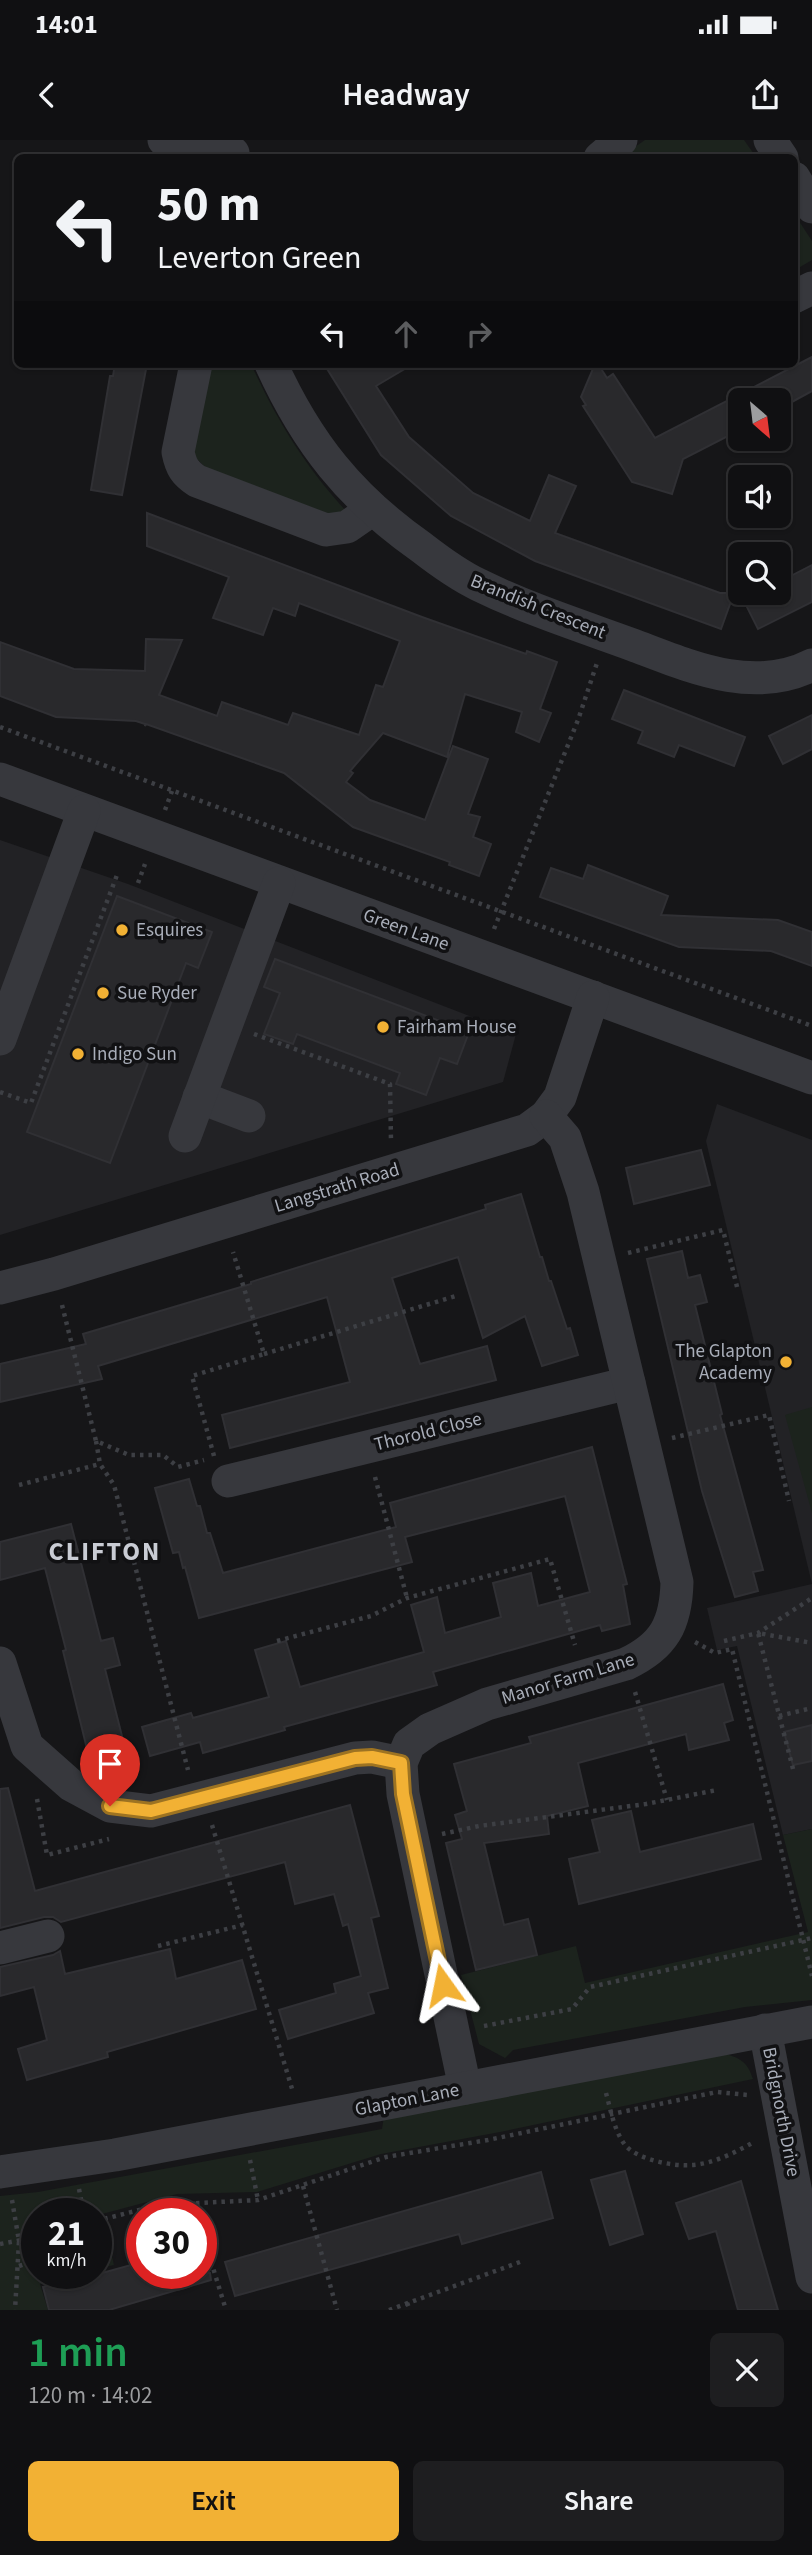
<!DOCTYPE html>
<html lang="en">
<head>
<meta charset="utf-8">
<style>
  :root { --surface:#101012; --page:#1e1e20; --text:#f1f3f6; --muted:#9c9d9f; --line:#303032; --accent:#f2b134 }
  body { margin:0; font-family:"Source Sans 3",sans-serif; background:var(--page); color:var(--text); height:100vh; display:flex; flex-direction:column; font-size:26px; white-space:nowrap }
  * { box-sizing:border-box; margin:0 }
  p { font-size:23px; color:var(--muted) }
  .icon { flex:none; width:38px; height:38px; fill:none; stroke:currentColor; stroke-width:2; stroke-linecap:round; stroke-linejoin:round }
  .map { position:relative; height:2170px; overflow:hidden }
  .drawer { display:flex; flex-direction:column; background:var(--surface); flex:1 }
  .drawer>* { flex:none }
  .hud { position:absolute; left:14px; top:14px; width:784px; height:214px; border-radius:10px; box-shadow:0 2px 5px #0004,0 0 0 2px var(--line); background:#101012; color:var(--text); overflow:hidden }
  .needle { width:46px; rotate:152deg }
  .buttons { position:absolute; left:728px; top:248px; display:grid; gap:14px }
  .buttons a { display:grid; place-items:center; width:63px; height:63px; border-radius:10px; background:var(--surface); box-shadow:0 2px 5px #0004,0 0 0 2px var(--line); font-size:35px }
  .speed { position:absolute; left:21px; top:2058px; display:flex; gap:14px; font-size:35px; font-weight:700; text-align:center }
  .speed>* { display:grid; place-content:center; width:91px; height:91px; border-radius:50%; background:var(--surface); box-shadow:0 2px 5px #0004,0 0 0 2px var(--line); line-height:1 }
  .speed small { font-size:18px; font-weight:400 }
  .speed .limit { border:10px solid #d22; background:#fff; color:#111 }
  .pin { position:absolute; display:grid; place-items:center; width:60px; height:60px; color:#fff; margin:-72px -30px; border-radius:50% 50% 50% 0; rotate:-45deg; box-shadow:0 0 7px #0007 }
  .pin .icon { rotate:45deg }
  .me { position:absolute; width:77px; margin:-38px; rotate:348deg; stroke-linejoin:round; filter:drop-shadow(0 0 5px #0008) }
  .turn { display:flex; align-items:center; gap:24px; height:147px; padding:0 28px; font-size:32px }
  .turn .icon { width:91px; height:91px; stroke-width:2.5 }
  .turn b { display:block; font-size:49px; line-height:60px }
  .lanes { display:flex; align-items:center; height:66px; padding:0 28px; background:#0003; justify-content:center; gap:35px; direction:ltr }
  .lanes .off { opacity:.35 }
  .round { display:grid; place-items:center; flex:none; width:74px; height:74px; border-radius:10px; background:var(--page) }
  .head { display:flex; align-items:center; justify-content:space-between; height:119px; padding:0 28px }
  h1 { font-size:42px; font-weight:600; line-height:52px; color:#1e9e55 }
  .button { display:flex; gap:14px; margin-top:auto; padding:14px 28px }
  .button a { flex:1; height:80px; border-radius:10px; background:var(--accent); color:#111; font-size:28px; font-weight:600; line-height:80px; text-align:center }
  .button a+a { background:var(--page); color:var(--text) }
  .status { display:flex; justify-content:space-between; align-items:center; height:49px; padding:0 35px; background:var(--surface); direction:ltr }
  .status svg { height:19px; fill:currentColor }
  header { display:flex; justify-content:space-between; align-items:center; height:91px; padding:0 28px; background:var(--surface); font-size:32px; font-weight:600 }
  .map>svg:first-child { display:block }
  .built { fill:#222225 }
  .green { fill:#1c231d }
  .building { fill:#29292c; stroke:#303034; stroke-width:2 }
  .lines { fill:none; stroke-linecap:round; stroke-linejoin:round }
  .path { stroke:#3d3f44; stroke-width:4.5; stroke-dasharray:3.5 5; stroke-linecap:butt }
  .minor { stroke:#37383d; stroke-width:33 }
  .route-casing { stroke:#9d7322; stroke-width:18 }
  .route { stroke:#f2b134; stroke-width:12 }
  .poi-dot { fill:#f2b134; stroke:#111113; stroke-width:2.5 }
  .labels { text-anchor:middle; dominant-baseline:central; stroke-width:7; stroke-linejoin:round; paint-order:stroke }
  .street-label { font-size:19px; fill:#a8adb8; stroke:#111113 }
  .poi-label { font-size:19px; fill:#a8adb8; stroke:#111113; text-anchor:start }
  .district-label { font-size:26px; font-weight:bold; letter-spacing:2px; fill:#c9ccd4; stroke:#111113 }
</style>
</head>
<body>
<div class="status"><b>14:01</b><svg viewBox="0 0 49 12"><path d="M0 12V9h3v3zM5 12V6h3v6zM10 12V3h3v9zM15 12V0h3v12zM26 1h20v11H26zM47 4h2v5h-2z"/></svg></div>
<header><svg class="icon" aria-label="back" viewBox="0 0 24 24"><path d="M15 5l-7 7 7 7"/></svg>Headway<svg class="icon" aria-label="share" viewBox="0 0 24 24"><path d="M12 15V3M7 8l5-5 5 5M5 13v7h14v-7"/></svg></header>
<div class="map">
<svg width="812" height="2170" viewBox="0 0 812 2170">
  <rect width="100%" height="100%" fill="#161618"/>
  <g class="built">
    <path d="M 0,700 L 128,744 L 516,894 L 503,942 L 0,1095 Z"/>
    <path d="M 717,964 L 812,1000 L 812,1444 L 706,1001 Z"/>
    <path d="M 812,1444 L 812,1689 L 783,1695 L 737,1506 L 717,1510 L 707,1468 Z"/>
  </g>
  <g class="green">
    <path d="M 645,0 L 744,0 L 756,17 L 619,18 Z"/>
    <path d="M 795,75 L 812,101 L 812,120 L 795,130 Z"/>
    <path d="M 207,224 L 251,224 C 276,279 306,328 347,372 L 344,379 L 209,331 L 191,313 Z"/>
    <path d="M 812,1267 L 812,1373 L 785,1275 Z"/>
    <path d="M 812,1689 L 812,1860 L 745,1867 L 513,1910 L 505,1918 L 479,1904 L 461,1835 L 576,1806 L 585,1843 L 808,1792 L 783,1695 Z"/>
    <path d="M 725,1914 C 741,1918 748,1923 753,1939 L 500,1992 L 381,2014 L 257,2052 L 177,2054 L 102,2074 L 114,2125 L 96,2129 L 96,2074 L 37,2074 L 37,2133 L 81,2133 L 40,2144 L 48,2170 L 0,2170 L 0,2056 L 38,2052 L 382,1989 L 384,1976 Z"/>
  </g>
  <g class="building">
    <path d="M 812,217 L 812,251 L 779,269 L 779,261 L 740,261 L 740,290 L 683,319 L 672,354 L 632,342 L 583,266 L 586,265 L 581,257 L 595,224 L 598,224 L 607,238 L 613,234 L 655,298 Z"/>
    <path d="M 115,224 L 147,224 L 122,355 L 91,350 L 110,236 L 113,236 Z"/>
    <path d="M 324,224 L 413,224 L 376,246 L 409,297 L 473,353 L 530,381 L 549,335 L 576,346 L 555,393 L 720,453 L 734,453 L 721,489 L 535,421 L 451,376 L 381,315 Z"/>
    <path d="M 147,373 L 422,477 L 526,514 L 527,511 L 557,522 L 540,569 L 551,573 L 539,602 L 516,592 L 522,572 L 465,554 L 447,617 L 383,593 L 350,631 L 353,633 L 346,642 L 370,660 L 425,680 L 453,606 L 488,619 L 468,674 L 480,677 L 473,697 L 491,704 L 479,736 L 449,725 L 450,722 L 353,687 L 284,633 L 146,584 L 145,586 L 145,584 L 136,581 L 56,577 L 0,556 L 0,502 L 74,529 L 145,531 L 146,499 L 182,500 L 159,555 L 217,576 L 222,562 L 288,585 L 293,573 L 359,595 L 376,545 L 383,547 L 400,501 L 299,463 L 295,476 L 273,468 L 263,495 L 213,478 L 229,437 L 147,406 Z"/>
    <path d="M 812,425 L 812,462 L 758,489 L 740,453 L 779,453 L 779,442 Z"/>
    <path d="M 624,550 L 745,597 L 734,626 L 679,605 L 674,617 L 638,603 L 643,591 L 612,579 Z"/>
    <path d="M 812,575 L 812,609 L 783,624 L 769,596 Z"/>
    <path d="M 588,725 L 668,756 L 661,775 L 778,780 L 812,792 L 812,826 L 771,811 L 679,807 L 540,757 L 551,728 L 583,739 Z"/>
    <path d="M 117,756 L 212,792 L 198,828 L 186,823 L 110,1023 L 27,992 Z"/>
    <path d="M 275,819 L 469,892 L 457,924 L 440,918 L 426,955 L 396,944 L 400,933 L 297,894 L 293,904 L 264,894 L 280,853 L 264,847 Z"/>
    <path d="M 701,1010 L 710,1045 L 634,1064 L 626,1028 Z"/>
    <path d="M 521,1054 L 540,1117 L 542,1117 L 549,1141 L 551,1141 L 567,1189 L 570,1188 L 578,1215 L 542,1226 L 525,1176 L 483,1198 L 458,1117 L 392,1138 L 420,1224 L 487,1206 L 496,1240 L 230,1308 L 222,1275 L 350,1242 L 327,1157 L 98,1226 L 102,1239 L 0,1262 L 0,1224 L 86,1204 L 83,1194 L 251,1144 L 251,1142 L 486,1069 L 485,1065 Z"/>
    <path d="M 682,1111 L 688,1138 L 700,1135 L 707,1162 L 695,1165 L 722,1274 L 720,1275 L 763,1430 L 753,1432 L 758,1451 L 735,1457 L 702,1351 L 647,1119 Z"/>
    <path d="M 592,1307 L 627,1444 L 623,1445 L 630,1484 L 602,1491 L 600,1485 L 433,1532 L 437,1545 L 284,1587 L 285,1590 L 203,1613 L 200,1602 L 150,1616 L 142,1587 L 191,1573 L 193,1578 L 269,1557 L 255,1510 L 286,1501 L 300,1547 L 424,1512 L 411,1465 L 437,1457 L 445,1493 L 501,1477 L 493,1443 L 531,1433 L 538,1466 L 590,1452 L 565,1356 L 405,1397 L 412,1422 L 199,1478 L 185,1427 L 183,1428 L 179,1412 L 173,1413 L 155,1348 L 189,1339 L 197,1366 L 200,1366 L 207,1393 L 210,1393 L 223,1433 L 396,1387 L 390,1363 Z"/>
    <path d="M 71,1384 L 101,1501 L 113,1498 L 120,1525 L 105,1529 L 124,1604 L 88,1613 L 63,1511 L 66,1510 L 45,1428 L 0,1440 L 0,1402 Z"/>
    <path d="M 723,1544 L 733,1580 L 724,1583 L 729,1600 L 689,1610 L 686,1594 L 578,1623 L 588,1666 L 547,1676 L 549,1694 L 484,1703 L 504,1785 L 528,1779 L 537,1815 L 476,1830 L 446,1703 L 462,1699 L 455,1675 L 467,1671 L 454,1624 L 531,1603 L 529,1597 Z"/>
    <path d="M 812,1585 L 812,1621 L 793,1625 L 784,1592 Z"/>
    <path d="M 8,1648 L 35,1751 L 350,1665 L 379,1776 L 371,1778 L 388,1848 L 368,1853 L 374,1873 L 288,1899 L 279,1870 L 336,1853 L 334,1844 L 361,1836 L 348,1784 L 343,1786 L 334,1754 L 295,1764 L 285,1722 L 61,1782 L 53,1777 L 44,1777 L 0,1788 L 0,1649 Z"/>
    <path d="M 631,1671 L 640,1712 L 753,1684 L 761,1719 L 579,1764 L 569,1719 L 600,1712 L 592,1680 Z"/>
    <path d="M 170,1809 L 176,1839 L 242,1820 L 256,1869 L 107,1912 L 108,1917 L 27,1940 L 18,1909 L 47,1900 L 34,1847 L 0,1856 L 0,1827 L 53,1815 L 60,1811 L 65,1834 Z"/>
    <path d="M 625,2031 L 643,2094 L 610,2105 L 591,2040 Z"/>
    <path d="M 541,2032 L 553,2078 L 462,2104 L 459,2094 L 235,2156 L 225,2122 Z"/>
    <path d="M 741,2041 L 759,2105 L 778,2170 L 738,2170 L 716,2091 L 689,2099 L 676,2063 Z"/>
    <path d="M 142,2122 L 142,2133 L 210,2133 L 211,2140 L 109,2170 L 49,2170 L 43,2147 L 79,2136 L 80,2139 Z"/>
  </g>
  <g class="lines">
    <g class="path">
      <path d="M 0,587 L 812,886"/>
      <path d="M 165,670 L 172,651"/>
      <path d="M 138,743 L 145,724"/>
      <path d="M 494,789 L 578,580 L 597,523"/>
      <path d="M 254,894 L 390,944 L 391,1001"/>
      <path d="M 0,952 L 31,963 L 117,735"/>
      <path d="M 628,1113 L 723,1090 L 738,1151"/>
      <path d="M 62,1165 L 96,1301 L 129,1315 L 163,1315 L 178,1327 L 204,1320"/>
      <path d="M 264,1214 L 459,1155"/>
      <path d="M 672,1298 L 769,1275 L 789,1361"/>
      <path d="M 96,1301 L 100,1324 L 114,1345 L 188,1630"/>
      <path d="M 214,1316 L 192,1236 L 264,1214 L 233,1112"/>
      <path d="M 375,1337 L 407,1458"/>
      <path d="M 19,1345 L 100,1324"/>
      <path d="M 277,1501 L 371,1476 L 407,1458 L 550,1419 L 575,1505"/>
      <path d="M 724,1501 L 758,1493 L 812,1458"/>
      <path d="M 695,1502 L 715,1513 L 732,1509 L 812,1836"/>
      <path d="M 635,1552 L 667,1660"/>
      <path d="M 779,1576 L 812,1568"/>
      <path d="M 793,1629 L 758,1493 L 812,1503"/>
      <path d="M 37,1659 L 47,1715 L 109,1699"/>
      <path d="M 212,1685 L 293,1952"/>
      <path d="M 442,1694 L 479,1686 L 646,1664 L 717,1650"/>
      <path d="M 158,1806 L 243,1785"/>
      <path d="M 484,1886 L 572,1869 L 590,1847 L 812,1798"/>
      <path d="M 606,1953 C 611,1971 614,1990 625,2005 C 636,2019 674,2027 692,2025 C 713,2024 736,2012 754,2002"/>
      <path d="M 250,2020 L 258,2060"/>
      <path d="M 303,2046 L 337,2170"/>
      <path d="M 79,2049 L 84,2074"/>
      <path d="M 12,2060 L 19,2101 L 15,2170"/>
      <path d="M 193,2062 L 196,2074"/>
      <path d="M 96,2081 L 159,2065 L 258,2060 L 386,2017 L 488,2000 L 717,1952 L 748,1955"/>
      <path d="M 201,2089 L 226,2170"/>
      <path d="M 0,2104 L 37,2097"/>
      <path d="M 19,2126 L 37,2120"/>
      <path d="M 407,2163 L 410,2170"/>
      <path d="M 389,2170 L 520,2122"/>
    </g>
    <g class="minor">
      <path d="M 164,0 L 233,13"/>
      <path d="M 770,0 L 782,18"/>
      <path d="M 600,18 L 621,0"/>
      <path d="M 794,38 L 812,67"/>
      <path d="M 794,157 L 812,148"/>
      <path d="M 196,224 L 178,312 C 181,327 185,333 197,341 L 326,390 L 347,387 L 373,369"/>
      <path d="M 271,224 C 307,303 350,357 421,407 C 439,421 458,435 479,445 C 528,469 581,486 633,505 C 689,526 753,555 812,525"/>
      <path d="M 0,639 L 812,938"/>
      <path d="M 0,899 L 84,671"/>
      <path d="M 199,957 L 249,976"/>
      <path d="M 185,996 L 279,743"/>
      <path d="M 0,1148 L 54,1134 L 527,990 L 546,976 L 560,957 L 593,857"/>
      <path d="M 228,1341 L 629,1243"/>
      <path d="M 0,1523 L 27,1606 L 71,1645 L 110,1666 L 151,1671 L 355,1618 L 372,1617 L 401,1623"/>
      <path d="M 0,1808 L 48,1796"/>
      <path d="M 765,1890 L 812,2137"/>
      <path d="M 465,1948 L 403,1654 L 401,1623 L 409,1604 L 430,1589 L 487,1564 L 626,1524 C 664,1506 676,1484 677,1442 L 583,1052 L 565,998 L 546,976"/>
      <path d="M 0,2032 L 115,2015 L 812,1882"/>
    </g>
  </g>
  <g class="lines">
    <defs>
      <path id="route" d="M 110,1666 L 151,1671 L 355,1618 L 372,1617 L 401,1623 L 403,1654 L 443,1845"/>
    </defs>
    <use href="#route" class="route-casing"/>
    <use href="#route" class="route"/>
  </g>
  <g class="poi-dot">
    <circle cx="122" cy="790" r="7"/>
    <circle cx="103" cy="853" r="7"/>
    <circle cx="383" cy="887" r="7"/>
    <circle cx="78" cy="914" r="7"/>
    <circle cx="786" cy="1222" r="7"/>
  </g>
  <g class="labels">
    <g class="street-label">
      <text transform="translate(538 467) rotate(22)">Brandish Crescent</text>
      <text transform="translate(406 790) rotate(20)">Green Lane</text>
      <text transform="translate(337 1048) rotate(-17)">Langstrath Road</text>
      <text transform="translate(428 1292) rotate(-14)">Thorold Close</text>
      <text transform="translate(568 1539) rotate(-17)">Manor Farm Lane</text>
      <text transform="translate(407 1960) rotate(-11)">Glapton Lane</text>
      <text transform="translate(781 1972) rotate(79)">Bridgnorth Drive</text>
    </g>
    <g class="poi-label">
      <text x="136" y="790">Esquires</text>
      <text x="117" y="853">Sue Ryder</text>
      <text x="397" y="887">Fairham House</text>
      <text x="92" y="914">Indigo Sun</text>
      <text x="772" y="1211" text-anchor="end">The Glapton<tspan x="772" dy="22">Academy</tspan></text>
    </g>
    <g class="district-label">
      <text x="105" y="1411">CLIFTON</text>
    </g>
  </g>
</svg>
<div class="buttons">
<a><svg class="needle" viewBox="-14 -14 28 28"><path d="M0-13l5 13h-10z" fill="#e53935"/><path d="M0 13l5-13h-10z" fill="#9c9d9f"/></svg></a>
<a><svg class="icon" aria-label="sound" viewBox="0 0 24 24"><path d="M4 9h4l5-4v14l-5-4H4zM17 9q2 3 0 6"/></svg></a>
<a><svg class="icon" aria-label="search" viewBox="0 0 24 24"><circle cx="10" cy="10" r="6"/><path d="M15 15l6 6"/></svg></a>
</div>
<div class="speed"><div>21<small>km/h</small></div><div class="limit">30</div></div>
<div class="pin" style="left:110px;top:1666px;background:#d93025"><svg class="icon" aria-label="arrive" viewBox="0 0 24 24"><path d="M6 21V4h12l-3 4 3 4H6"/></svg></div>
<svg class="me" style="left:443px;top:1845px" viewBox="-20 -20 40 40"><path d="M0-17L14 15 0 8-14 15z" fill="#f2b134" stroke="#fff" stroke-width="4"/></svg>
<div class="hud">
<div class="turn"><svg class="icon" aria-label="left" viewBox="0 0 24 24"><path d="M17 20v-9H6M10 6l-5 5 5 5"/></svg><div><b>50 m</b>Leverton Green</div></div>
<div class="lanes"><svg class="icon" aria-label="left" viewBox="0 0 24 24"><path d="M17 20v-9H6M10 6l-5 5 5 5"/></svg><svg class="icon off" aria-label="ahead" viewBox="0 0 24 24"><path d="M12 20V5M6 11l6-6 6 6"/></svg><svg class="icon off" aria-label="right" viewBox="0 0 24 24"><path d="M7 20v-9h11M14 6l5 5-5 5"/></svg></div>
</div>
</div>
<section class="drawer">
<div class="head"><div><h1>1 min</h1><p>120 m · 14:02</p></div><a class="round"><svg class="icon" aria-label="close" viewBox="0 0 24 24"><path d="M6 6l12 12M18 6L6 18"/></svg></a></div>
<div class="button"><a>Exit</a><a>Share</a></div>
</section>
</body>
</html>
